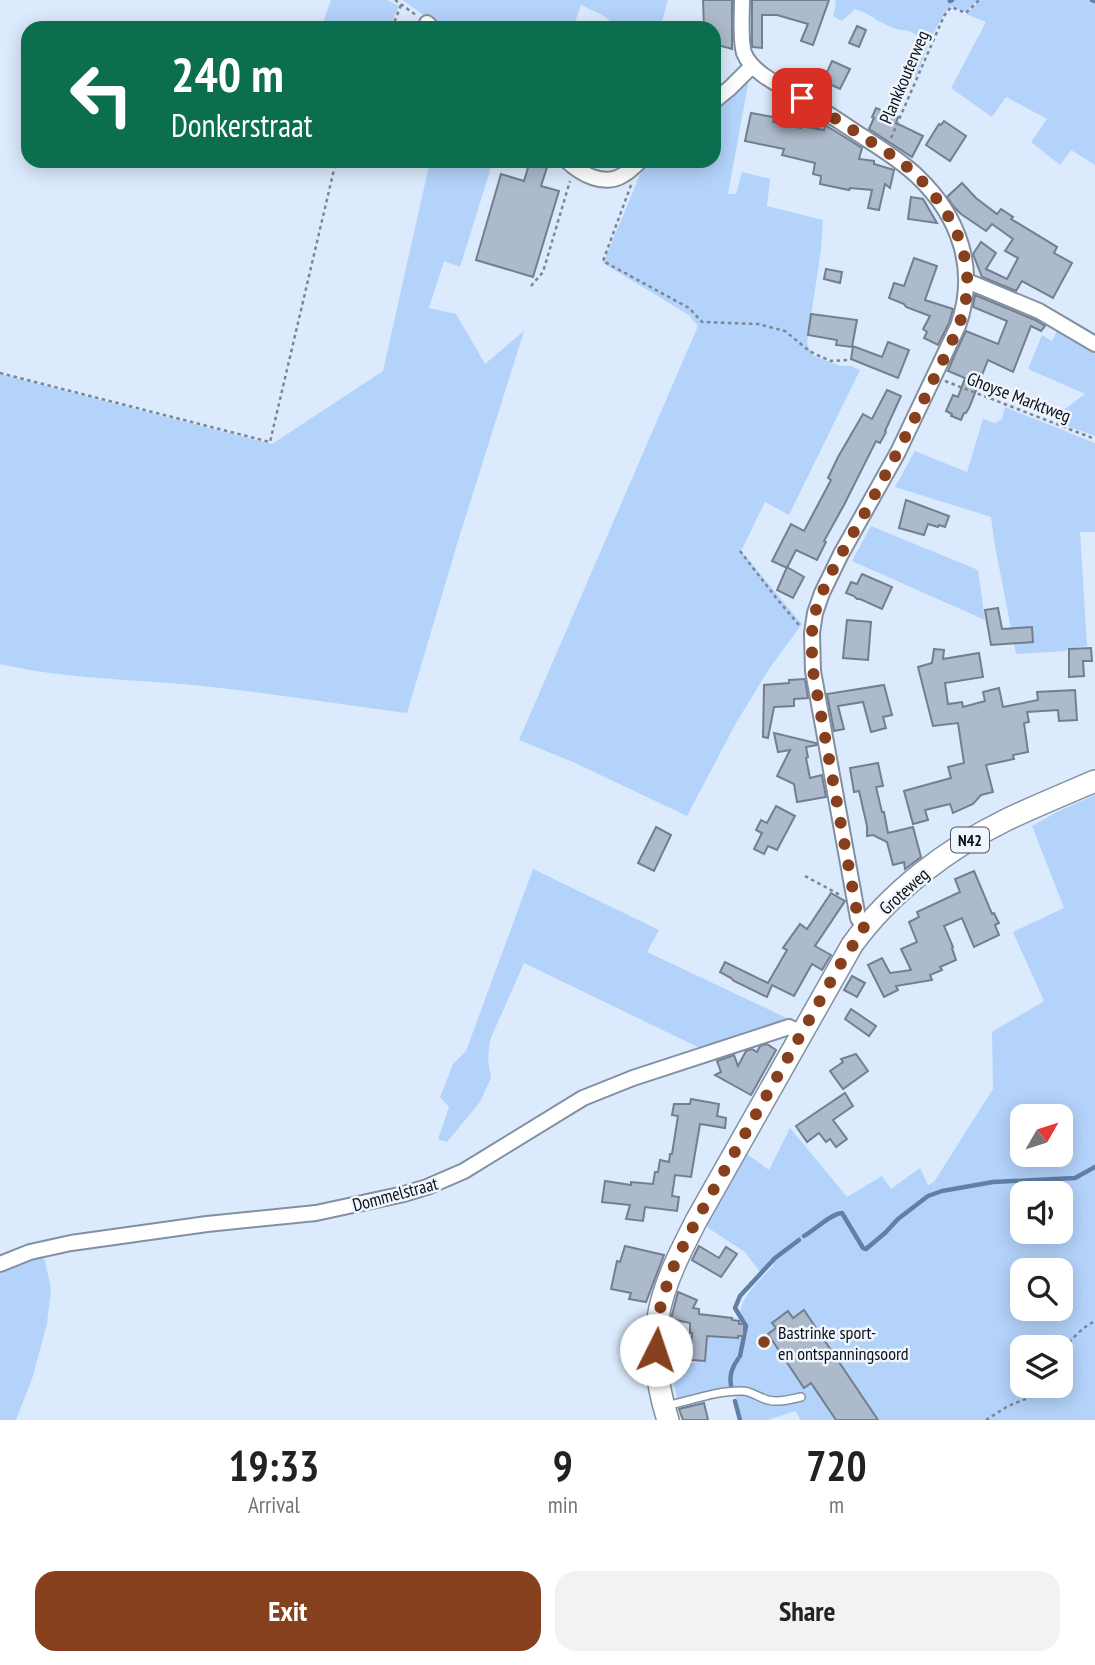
<!DOCTYPE html>
<html lang="en">
<head>
<meta charset="utf-8">
<style>
  :root { --surface:#fff; --page:#f2f2f2; --text:#222; --muted:#767676; --accent:#87401e }
  body { margin:0; font-family:"PT Sans Narrow",sans-serif; background:var(--page); color:var(--text); height:100vh; display:flex; flex-direction:column; font-size:26px; white-space:nowrap }
  * { box-sizing:border-box; margin:0 }
  p { font-size:23px; color:var(--muted) }
  .icon { flex:none; width:38px; height:38px; fill:none; stroke:currentColor; stroke-width:2; stroke-linecap:round; stroke-linejoin:round }
  .map { position:relative; height:1420px; overflow:hidden }
  .drawer { display:flex; flex-direction:column; background:var(--surface); flex:1 }
  .drawer>* { flex:none }
  .banner { position:absolute; left:21px; top:21px; width:700px; height:147px; border-radius:21px; box-shadow:0 4px 18px #0003; background:#0b6e4f; color:#fff; overflow:hidden }
  .needle { width:46px; rotate:51deg }
  .buttons { position:absolute; left:1010px; top:1104px; display:grid; gap:14px }
  .buttons a { display:grid; place-items:center; width:63px; height:63px; border-radius:14px; background:var(--surface); box-shadow:0 4px 18px #0003; font-size:35px }
  .pin { position:absolute; display:grid; place-items:center; width:60px; height:60px; color:#fff; margin:-30px; border-radius:14px; box-shadow:0 4px 10px #0006 }
  .me { position:absolute; width:77px; margin:-38px; rotate:4deg; stroke-linejoin:round; filter:drop-shadow(0 0 5px #0008) }
  .turn { display:flex; align-items:center; gap:24px; height:147px; padding:0 35px; font-size:32px }
  .turn .icon { width:91px; height:91px; stroke-width:2.5 }
  .turn b { display:block; font-size:49px; line-height:60px }
  .eta { display:flex; justify-content:space-evenly; align-items:center; height:119px; text-align:center }
  .eta b { font-size:42px; font-weight:700; line-height:49px }
  .primary-button { display:flex; gap:14px; margin-top:auto; padding:14px 35px }
  .primary-button a { flex:1; height:80px; border-radius:21px; background:var(--accent); color:#fff; font-size:28px; font-weight:700; line-height:80px; text-align:center }
  .primary-button a+a { background:var(--page); color:var(--text) }
  .map>svg:first-child { display:block }
  .green { fill:#b4d3fb; fill-rule:evenodd }
  .lines { fill:none; stroke-linecap:round; stroke-linejoin:round }
  .stream { stroke:#6080a8; stroke-width:4.5 }
  .building { fill:#acbacc; stroke:#727f90; stroke-width:2 }
  .lane-casing { stroke:#8290a1; stroke-width:10 }
  .street-casing { stroke:#8290a1; stroke-width:18 }
  .primary-casing { stroke:#8290a1; stroke-width:24 }
  .path { stroke:#7c8692; stroke-width:2.5; stroke-dasharray:3.5 3.5; stroke-linecap:butt }
  .lane { stroke:#fff; stroke-width:7 }
  .street { stroke:#fff; stroke-width:14 }
  .primary { stroke:#fff; stroke-width:21 }
  .route { stroke:#87401e; stroke-width:12; stroke-dasharray:0 21.6 }
  .poi-dot { fill:#87401e; stroke:#f0f6fe; stroke-width:2.5 }
  .labels { text-anchor:middle; dominant-baseline:central; stroke-width:5; stroke-linejoin:round; paint-order:stroke }
  .shield { fill:#f0f6fe; stroke:#50555c; stroke-width:2 }
  .shield-label { font-size:16px; font-weight:bold; fill:#0b1016 }
  .street-label { font-size:18px; fill:#0b1016; stroke:#f0f6fe }
  .poi-label { font-size:18px; fill:#0b1016; stroke:#f0f6fe; text-anchor:start }
</style>
</head>
<body>
<div class="map">
<svg width="1095" height="1420" viewBox="0 0 1095 1420">
  <rect width="100%" height="100%" fill="#dbeafc"/>
  <g class="green">
    <path d="M 331,0 L 387,0 L 399,6 L 389,28 L 321,28 Z"/>
    <path d="M 402,0 L 668,0 L 660,28 L 618,28 L 604,16 L 581,5 L 573,28 L 438,28 L 421,13 Z"/>
    <path d="M 835,0 L 978,0 L 966,12 L 950,6 C 934,27 925,52 916,78 L 913,68 L 926,40 L 909,31 L 896,29 L 878,21 L 868,14 L 855,9 L 842,21 L 833,16 L 836,5 Z"/>
    <path d="M 980,0 L 1095,0 L 1095,165 L 1071,150 L 1060,165 L 1031,142 L 1047,119 L 1006,97 L 992,117 L 951,88 L 986,22 L 966,14 Z"/>
    <path d="M 749,79 L 728,194 L 736,194 L 742,172 L 770,179 L 767,206 L 823,220 L 821,250 L 807,343 L 812,355 L 840,366 L 851,366 L 860,370 L 789,515 L 765,502 L 741,551 L 802,624 L 769,669 L 736,723 L 687,816 L 573,762 L 519,740 L 698,326 L 689,315 L 603,263 L 645,163 L 648,161 L 714,161 L 714,109 Z"/>
    <path d="M 430,161 L 493,161 L 460,267 L 444,261 L 429,308 L 456,314 L 485,364 L 524,331 L 458,541 L 407,713 C 342,705 277,694 211,687 C 141,679 69,680 0,664 L 0,374 L 272,444 L 383,371 Z"/>
    <path d="M 1059,327 L 1095,348 L 1095,436 L 1056,422 L 1065,409 L 1085,394 L 1028,369 L 1042,335 L 1052,341 Z"/>
    <path d="M 1005,407 L 1095,443 L 1095,532 L 1080,532 L 1087,646 L 1069,648 L 1066,651 L 1016,654 L 995,546 L 991,517 L 895,487 L 915,451 L 967,472 L 983,419 L 995,423 L 1002,419 Z"/>
    <path d="M 871,526 L 978,570 L 985,620 L 852,561 Z"/>
    <path d="M 1095,795 L 1095,1420 L 800,1420 L 796,1411 L 767,1420 L 740,1420 L 736,1397 L 730,1395 L 679,1408 L 670,1363 L 697,1363 L 698,1315 L 701,1314 L 740,1319 C 739,1297 760,1280 774,1265 L 770,1262 L 760,1272 L 745,1252 L 705,1226 L 747,1154 L 769,1170 L 790,1128 L 847,1197 L 882,1176 L 891,1189 L 920,1168 L 928,1185 L 934,1182 L 993,1089 L 992,1032 L 1044,1001 L 1013,932 L 1064,908 L 1032,826 L 1059,811 ZM 1022,1116 L 1060,1116 L 1060,1155 L 1022,1155 ZM 1022,1194 L 1060,1194 L 1060,1232 L 1022,1232 ZM 1022,1270 L 1060,1270 L 1060,1309 L 1022,1309 ZM 1022,1348 L 1060,1348 L 1060,1386 L 1022,1386 Z"/>
    <path d="M 533,869 L 659,930 L 647,952 L 793,1021 L 706,1051 L 524,963 L 490,1040 L 488,1059 L 491,1078 L 480,1102 L 447,1142 L 438,1139 L 449,1107 L 440,1097 L 453,1064 L 466,1051 Z"/>
    <path d="M 39,1253 L 45,1261 L 51,1289 L 47,1324 L 32,1379 L 16,1420 L 0,1420 L 0,1267 Z"/>
  </g>
  <g class="lines">
    <g class="stream">
      <path d="M 1092,0 L 1095,1"/>
      <path d="M 950,1 L 952,0"/>
      <path d="M 804,1236 C 815,1230 830,1214 842,1213 L 863,1248 L 866,1249 L 885,1233 L 898,1219 L 928,1196 L 942,1191 L 993,1182 L 1075,1178 L 1095,1167"/>
      <path d="M 740,1356 L 746,1326 L 735,1308 L 740,1296 L 775,1258 L 799,1240"/>
      <path d="M 731,1386 C 729,1376 732,1367 738,1359"/>
      <path d="M 735,1401 L 740,1420"/>
    </g>
  </g>
  <g class="building">
    <path d="M 703,0 L 732,0 L 732,49 L 714,44 L 714,28 L 704,28 Z"/>
    <path d="M 752,0 L 829,0 L 813,45 L 801,41 L 808,24 L 777,15 L 762,15 L 762,48 L 753,47 L 752,46 Z"/>
    <path d="M 857,26 L 866,30 L 859,47 L 849,43 Z"/>
    <path d="M 832,61 L 850,69 L 840,89 L 823,81 Z"/>
    <path d="M 876,108 L 898,117 L 896,123 L 923,136 L 912,157 L 869,129 L 874,118 L 872,117 Z"/>
    <path d="M 751,113 L 774,117 L 773,122 L 801,128 L 801,126 L 824,130 L 825,125 L 862,148 L 859,159 L 874,161 L 874,164 L 894,170 L 890,188 L 885,184 L 879,210 L 868,208 L 872,190 L 850,188 L 849,190 L 820,184 L 821,176 L 813,174 L 815,163 L 782,155 L 784,149 L 745,141 Z"/>
    <path d="M 944,121 L 966,136 L 950,161 L 926,145 L 939,124 L 941,125 Z"/>
    <path d="M 530,161 L 549,161 L 541,186 L 559,191 L 533,277 L 476,260 L 501,174 L 524,181 Z"/>
    <path d="M 962,183 L 976,198 L 997,214 L 1001,209 L 1013,217 L 1011,219 L 1057,247 L 1054,253 L 1072,263 L 1053,298 L 1022,281 L 1016,291 L 982,277 L 973,254 L 981,242 L 996,253 L 986,269 L 1007,279 L 1018,258 L 1005,251 L 1013,239 L 992,224 L 986,231 L 961,214 L 954,207 L 947,197 Z"/>
    <path d="M 911,197 L 923,199 L 937,223 L 908,219 Z"/>
    <path d="M 914,258 L 937,266 L 925,300 L 953,309 L 949,323 L 938,345 L 924,338 L 927,332 L 923,329 L 930,316 L 906,307 L 904,304 L 889,298 L 894,283 L 904,286 Z"/>
    <path d="M 826,269 L 842,272 L 840,283 L 824,279 Z"/>
    <path d="M 975,295 L 1035,320 L 1045,326 L 1041,331 L 1031,326 L 1013,372 L 988,360 L 969,408 L 966,413 L 964,413 L 961,420 L 951,416 L 952,414 L 946,411 L 953,395 L 958,397 L 965,378 L 948,371 L 955,354 L 966,331 L 998,344 L 1007,321 L 973,307 Z"/>
    <path d="M 811,314 L 857,320 L 852,347 L 836,345 L 837,340 L 808,335 Z"/>
    <path d="M 888,342 L 909,350 L 898,378 L 851,359 L 853,346 L 882,357 Z"/>
    <path d="M 887,390 L 901,396 L 885,431 L 886,432 L 880,443 L 876,441 L 844,505 L 824,541 L 826,542 L 817,560 L 796,550 L 787,568 L 772,561 L 791,524 L 804,531 L 831,480 L 828,478 L 838,457 L 863,414 L 872,419 Z"/>
    <path d="M 906,500 L 949,516 L 945,527 L 939,525 L 938,527 L 928,524 L 924,535 L 899,528 Z"/>
    <path d="M 787,567 L 804,577 L 793,598 L 777,590 Z"/>
    <path d="M 862,574 L 892,587 L 882,609 L 860,599 L 857,599 L 854,596 L 846,593 L 851,582 L 857,584 Z"/>
    <path d="M 998,608 L 1002,629 L 1032,627 L 1033,642 L 991,645 L 985,610 Z"/>
    <path d="M 847,620 L 871,622 L 868,660 L 843,658 Z"/>
    <path d="M 1091,648 L 1092,661 L 1083,661 L 1084,676 L 1069,677 L 1069,649 Z"/>
    <path d="M 934,649 L 944,650 L 943,659 L 979,653 L 983,677 L 945,683 L 948,704 L 962,702 L 963,707 L 985,701 L 983,692 L 999,688 L 1003,707 L 1038,700 L 1037,692 L 1075,690 L 1077,720 L 1059,721 L 1058,710 L 1027,712 L 1029,722 L 1024,723 L 1028,752 L 1013,755 L 1014,759 L 986,765 L 993,792 L 981,795 L 973,804 L 953,813 L 950,804 L 925,810 L 928,820 L 913,824 L 904,791 L 951,778 L 948,767 L 964,763 L 958,723 L 933,726 L 918,667 L 932,663 Z"/>
    <path d="M 805,679 L 808,698 L 794,699 L 794,706 L 774,707 L 768,738 L 763,737 L 764,685 L 789,683 L 789,680 Z"/>
    <path d="M 884,685 L 892,715 L 883,717 L 886,728 L 871,732 L 863,702 L 838,706 L 844,729 L 834,731 L 827,694 Z"/>
    <path d="M 774,733 L 816,743 L 817,745 L 806,747 L 808,757 L 806,758 L 810,778 L 822,775 L 826,797 L 797,802 L 794,784 L 777,776 L 790,750 L 778,752 Z"/>
    <path d="M 878,763 L 883,786 L 876,787 L 882,812 L 884,812 L 888,833 L 913,827 L 921,857 L 905,869 L 904,862 L 893,865 L 887,842 L 873,835 L 867,836 L 867,826 L 859,791 L 854,792 L 850,768 Z"/>
    <path d="M 776,806 L 795,816 L 777,850 L 768,846 L 764,854 L 754,849 L 762,833 L 756,830 L 761,820 L 767,823 Z"/>
    <path d="M 656,827 L 671,835 L 654,871 L 638,863 Z"/>
    <path d="M 974,871 L 992,914 L 994,913 L 999,923 L 995,925 L 999,935 L 974,947 L 962,918 L 944,926 L 953,947 L 952,948 L 956,960 L 940,967 L 942,970 L 930,975 L 932,980 L 896,986 L 898,990 L 884,997 L 868,965 L 882,958 L 890,973 L 911,970 L 901,949 L 917,942 L 909,922 L 919,917 L 917,912 L 960,892 L 955,879 Z"/>
    <path d="M 831,893 L 845,901 L 815,946 L 831,955 L 822,970 L 812,964 L 794,996 L 772,985 L 767,997 L 734,981 L 731,978 L 720,972 L 725,962 L 768,983 L 787,950 L 783,948 L 800,924 L 807,929 Z"/>
    <path d="M 852,976 L 865,983 L 857,997 L 844,990 Z"/>
    <path d="M 851,1009 L 876,1026 L 869,1036 L 845,1019 Z"/>
    <path d="M 767,1044 L 776,1050 L 751,1095 L 715,1075 L 721,1072 L 717,1061 L 734,1055 L 738,1066 L 746,1051 L 752,1049 L 757,1052 L 760,1046 Z"/>
    <path d="M 856,1054 L 868,1071 L 843,1089 L 830,1071 L 843,1062 L 841,1059 Z"/>
    <path d="M 845,1093 L 853,1106 L 833,1120 L 847,1139 L 836,1147 L 830,1139 L 826,1142 L 819,1133 L 807,1142 L 796,1126 Z"/>
    <path d="M 691,1099 L 719,1104 L 717,1116 L 726,1118 L 725,1128 L 700,1124 L 691,1177 L 675,1175 L 672,1196 L 679,1197 L 677,1211 L 645,1207 L 643,1221 L 626,1219 L 630,1205 L 602,1202 L 605,1181 L 631,1185 L 631,1182 L 653,1184 L 655,1172 L 658,1172 L 660,1160 L 669,1162 L 670,1154 L 672,1154 L 678,1116 L 672,1115 L 674,1104 L 690,1104 Z"/>
    <path d="M 625,1246 L 664,1255 L 646,1302 L 629,1299 L 631,1293 L 611,1289 L 617,1261 L 620,1262 Z"/>
    <path d="M 699,1246 L 719,1258 L 726,1247 L 737,1254 L 721,1277 L 692,1260 Z"/>
    <path d="M 678,1292 L 697,1300 L 693,1308 L 699,1309 L 699,1314 L 732,1318 L 732,1320 L 739,1321 L 739,1324 L 744,1324 L 744,1336 L 738,1336 L 738,1338 L 707,1336 L 705,1361 L 690,1360 L 692,1333 L 690,1333 L 690,1323 L 671,1319 Z"/>
    <path d="M 804,1310 L 878,1420 L 836,1420 L 811,1383 L 804,1388 L 768,1334 L 776,1328 L 772,1323 L 788,1311 L 793,1318 Z"/>
    <path d="M 704,1403 L 708,1420 L 683,1420 L 679,1409 Z"/>
  </g>
  <g class="lines">
    <defs>
      <path id="lane" d="M 666,1406 C 689,1401 719,1390 742,1391 C 752,1391 759,1398 768,1400 C 779,1403 791,1399 801,1397"/>
      <g id="street">
        <path d="M 742,0 C 742,15 740,40 744,53 C 752,74 785,88 803,98 C 821,109 839,121 857,133 C 877,146 899,159 917,176 C 960,217 978,270 958,326 L 898,452 L 841,554 L 822,593 L 815,613 L 812,633 L 813,671 L 858,918 L 864,928"/>
        <path d="M 427,23 L 432,28"/>
        <path d="M 714,101 L 730,88 L 752,66"/>
        <path d="M 567,161 C 581,174 604,187 623,175 C 629,172 635,166 640,161"/>
        <path d="M 967,281 L 1039,311 L 1095,344"/>
        <path d="M 0,1264 L 30,1252 L 71,1243 L 207,1224 L 316,1213 L 404,1194 L 427,1187 L 464,1171 L 583,1098 L 633,1078 L 789,1027 L 801,1033"/>
      </g>
      <path id="primary" d="M 668,1420 C 655,1381 651,1335 663,1296 C 671,1269 684,1245 696,1221 L 852,945 C 890,892 947,849 1006,820 C 1035,806 1065,794 1095,781"/>
    </defs>
    <use href="#lane" class="lane-casing"/>
    <use href="#street" class="street-casing"/>
    <use href="#primary" class="primary-casing"/>
    <g class="path">
      <path d="M 395,0 L 416,15"/>
      <path d="M 392,28 L 401,5"/>
      <path d="M 891,138 L 944,16 L 951,7 L 966,13 L 979,0"/>
      <path d="M 631,185 L 603,261 L 689,308 L 702,322 L 758,324 L 785,331 L 808,350 L 815,354 L 831,361 L 847,360"/>
      <path d="M 531,286 L 543,272 L 570,181"/>
      <path d="M 0,373 L 270,442 L 336,161"/>
      <path d="M 945,381 L 1095,439"/>
      <path d="M 740,551 L 777,599 L 799,625"/>
      <path d="M 805,876 L 842,896"/>
      <path d="M 1060,1353 C 1070,1341 1081,1328 1095,1321"/>
      <path d="M 986,1420 L 1008,1406 L 1036,1395 L 1041,1386"/>
    </g>
    <use href="#lane" class="lane"/>
    <use href="#street" class="street"/>
    <use href="#primary" class="primary"/>
  </g>
  <g class="lines">
    <path class="route" d="M 656,1350 L 657,1322 L 663,1296 L 676,1260 L 696,1221 L 782,1068 L 840,965 L 864,928 L 858,918 L 813,671 C 812,652 810,632 815,613 C 824,580 850,539 867,509 C 888,470 909,431 928,391 C 939,367 958,333 964,309 C 976,259 953,214 920,179 C 904,162 884,150 865,138 C 844,124 823,111 802,98"/>
  </g>
  <circle class="poi-dot" cx="764" cy="1342" r="7"/>
  <g class="labels">
    <rect class="shield" x="951" y="827.5" width="38" height="25" rx="5"/>
    <g class="shield-label">
      <text x="970" y="840">N42</text>
    </g>
    <g class="street-label">
      <text transform="translate(904 77) rotate(-67)">Plankkouterweg</text>
      <text transform="translate(1019 397) rotate(21)">Ghoyse Marktweg</text>
      <text transform="translate(904 891) rotate(-42)">Groteweg</text>
      <text transform="translate(395 1194) rotate(-15)">Dommelstraat</text>
    </g>
    <g class="poi-label">
      <text x="778" y="1332">Bastrinke sport-<tspan x="778" dy="21">en ontspanningsoord</tspan></text>
    </g>
  </g>
</svg>
<div class="buttons">
<a><svg class="needle" viewBox="-14 -14 28 28"><path d="M0-13l5 13h-10z" fill="#e53935"/><path d="M0 13l5-13h-10z" fill="#767676"/></svg></a>
<a><svg class="icon" aria-label="sound" viewBox="0 0 24 24"><path d="M4 9h4l5-4v14l-5-4H4zM17 9q2 3 0 6"/></svg></a>
<a><svg class="icon" aria-label="search" viewBox="0 0 24 24"><circle cx="10" cy="10" r="6"/><path d="M15 15l6 6"/></svg></a>
<a><svg class="icon" aria-label="layers" viewBox="0 0 24 24"><path d="M12 4l9 5-9 5-9-5zM3 14l9 5 9-5"/></svg></a>
</div>
<div class="pin" style="left:802px;top:98px;background:#d93025"><svg class="icon" aria-label="arrive" viewBox="0 0 24 24"><path d="M6 21V4h12l-3 4 3 4H6"/></svg></div>
<svg class="me" style="left:656px;top:1350px" viewBox="-20 -20 40 40"><circle r="19" fill="#fff"/><path d="M0-13L10 11 0 6-10 11z" fill="#87401e"/></svg>
<div class="banner">
<div class="turn"><svg class="icon" aria-label="left" viewBox="0 0 24 24"><path d="M17 20v-9H6M10 6l-5 5 5 5"/></svg><div><b>240 m</b>Donkerstraat</div></div>
</div>
</div>
<section class="drawer">
<div class="eta">
<div><b>19:33</b><p>Arrival</p></div>
<div><b>9</b><p>min</p></div>
<div><b>720</b><p>m</p></div>
</div>
<div class="primary-button"><a>Exit</a><a>Share</a></div>
</section>
</body>
</html>
